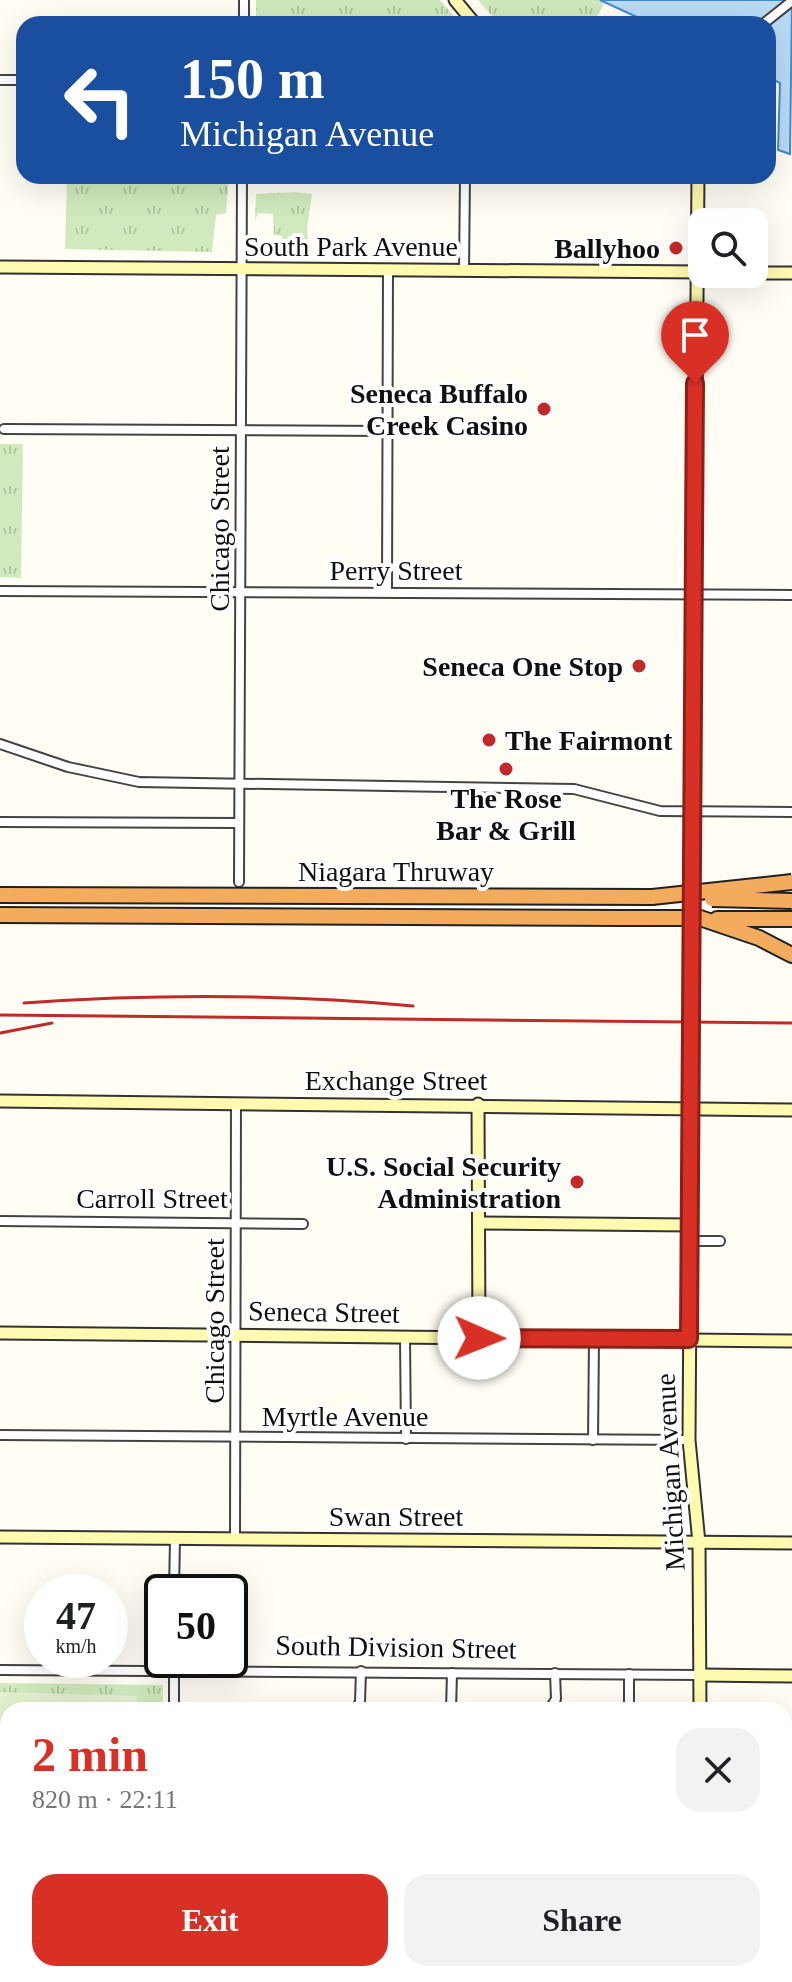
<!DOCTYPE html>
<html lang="en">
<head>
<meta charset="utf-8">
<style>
  :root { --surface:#fff; --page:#f2f2f2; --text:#202124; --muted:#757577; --accent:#d93025 }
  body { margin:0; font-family:Georgia,serif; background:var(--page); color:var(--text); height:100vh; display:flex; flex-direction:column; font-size:30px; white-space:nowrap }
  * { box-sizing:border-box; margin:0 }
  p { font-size:26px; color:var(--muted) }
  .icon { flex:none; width:44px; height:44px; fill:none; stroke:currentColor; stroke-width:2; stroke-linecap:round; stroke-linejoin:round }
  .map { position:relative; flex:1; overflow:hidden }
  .sheet { position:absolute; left:0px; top:1702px; width:792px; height:280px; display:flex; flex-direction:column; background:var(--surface); border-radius:24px 24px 0 0; box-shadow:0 8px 32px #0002 }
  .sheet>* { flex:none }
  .top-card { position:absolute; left:16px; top:16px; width:760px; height:168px; border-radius:24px; box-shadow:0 8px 32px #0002; background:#1a4fa0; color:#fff; overflow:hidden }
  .fabs { position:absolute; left:688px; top:208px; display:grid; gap:16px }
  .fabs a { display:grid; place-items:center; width:80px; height:80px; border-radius:16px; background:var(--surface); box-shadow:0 8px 32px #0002; font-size:40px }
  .speed { position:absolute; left:24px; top:1574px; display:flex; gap:16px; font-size:40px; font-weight:700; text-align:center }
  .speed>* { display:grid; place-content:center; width:104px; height:104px; border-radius:50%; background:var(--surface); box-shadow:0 8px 32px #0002; line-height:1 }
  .speed small { font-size:20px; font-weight:400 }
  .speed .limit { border:4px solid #111; border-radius:12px; background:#fff; color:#111 }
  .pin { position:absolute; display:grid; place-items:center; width:68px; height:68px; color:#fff; margin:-82px -34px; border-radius:50% 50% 50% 0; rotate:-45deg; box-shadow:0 0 8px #0007 }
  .pin .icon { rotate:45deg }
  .me { position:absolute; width:88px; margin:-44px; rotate:91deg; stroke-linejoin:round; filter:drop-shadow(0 0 6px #0008) }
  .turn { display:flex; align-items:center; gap:28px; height:168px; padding:0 32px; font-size:36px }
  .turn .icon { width:104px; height:104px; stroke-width:2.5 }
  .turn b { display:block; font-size:56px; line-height:68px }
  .round { display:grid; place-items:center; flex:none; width:84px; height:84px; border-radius:24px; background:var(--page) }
  .head { display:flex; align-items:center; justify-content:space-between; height:136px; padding:0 32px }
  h1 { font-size:48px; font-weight:800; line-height:60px; color:var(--accent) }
  .button { display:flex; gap:16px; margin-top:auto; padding:16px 32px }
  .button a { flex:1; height:92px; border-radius:24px; background:var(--accent); color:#fff; font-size:32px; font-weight:800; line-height:92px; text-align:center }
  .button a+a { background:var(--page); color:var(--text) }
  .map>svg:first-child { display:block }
  .grass { fill:url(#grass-tufts) }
  .pitch { fill:#e3f1cf }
  .water { fill:#b9dbf6; stroke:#408ccc; stroke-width:2 }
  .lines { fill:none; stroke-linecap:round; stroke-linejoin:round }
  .street-casing { stroke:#434343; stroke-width:12 }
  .secondary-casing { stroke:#323232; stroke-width:15 }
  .highway-casing { stroke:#212121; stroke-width:18 }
  .street { stroke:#fff; stroke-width:8 }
  .secondary { stroke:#fefab0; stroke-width:11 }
  .highway { stroke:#f3ab5e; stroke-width:14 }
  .rail { stroke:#c02a28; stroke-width:3 }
  .secondary-bridge-casing { stroke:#323232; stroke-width:15; stroke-linecap:butt }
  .highway-bridge-casing { stroke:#212121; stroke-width:18; stroke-linecap:butt }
  .secondary-bridge { stroke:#fefab0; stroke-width:11 }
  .highway-bridge { stroke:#f3ab5e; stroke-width:14 }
  .route-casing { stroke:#8d1f18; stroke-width:20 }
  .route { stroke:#d93025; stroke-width:14 }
  .poi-dot { fill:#c02a28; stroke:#fff; stroke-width:3 }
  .labels { text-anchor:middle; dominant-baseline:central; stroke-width:8; stroke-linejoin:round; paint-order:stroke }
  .street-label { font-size:28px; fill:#101010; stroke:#fff }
  .poi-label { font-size:28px; font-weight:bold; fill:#101010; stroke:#fff; text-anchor:end }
</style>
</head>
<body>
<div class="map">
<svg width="792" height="1982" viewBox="0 0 792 1982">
  <defs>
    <pattern id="grass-tufts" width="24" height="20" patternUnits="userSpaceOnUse" patternTransform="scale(2)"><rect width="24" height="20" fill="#d1eabd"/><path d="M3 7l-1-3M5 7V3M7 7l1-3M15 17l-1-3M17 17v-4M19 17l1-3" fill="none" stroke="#b2c8a1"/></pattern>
  </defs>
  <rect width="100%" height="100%" fill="#fffdf4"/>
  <g class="grass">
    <path d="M 256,0 L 440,0 L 461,24 L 256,24 Z"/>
    <path d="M 478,0 L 600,0 L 604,4 L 593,24 L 499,24 Z"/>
    <path d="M 67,176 L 229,176 L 226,213 L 216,215 L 212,252 L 65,249 Z"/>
    <path d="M 295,192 L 312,194 L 307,229 L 310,257 L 282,256 L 282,236 L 274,235 L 273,214 L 258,213 L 255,221 L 256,194 Z"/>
    <path d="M 0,444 L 23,444 L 21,578 L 0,577 Z"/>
    <path d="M 0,1683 L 163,1685 L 163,1710 L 8,1710 L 8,1946 L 0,1946 Z"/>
    <rect x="47" y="1974" width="113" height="8"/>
  </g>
  <path class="pitch" d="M 0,1692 L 137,1696 L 137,1710 L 8,1710 L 8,1781 L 0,1781 Z"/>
  <path class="water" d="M 600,0 L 792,0 L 790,154 L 778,150 L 780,83 L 768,77 L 768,24 L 652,24 Z"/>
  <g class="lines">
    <defs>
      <g id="street">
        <path d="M 244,24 L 244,0"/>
        <path d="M 763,24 L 792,1"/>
        <path d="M 0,80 L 24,80"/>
        <path d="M 464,271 L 465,176"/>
        <path d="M 4,429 L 387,431"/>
        <path d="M 0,591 L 792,595"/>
        <path d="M 387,591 L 388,270"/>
        <path d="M 0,744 L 68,767 L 139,782 L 574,789 L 660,811 L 792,812"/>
        <path d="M 0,822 L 239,823"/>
        <path d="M 239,882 L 242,176"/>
        <path d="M 0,1221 L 303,1224"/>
        <path d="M 690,1241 L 720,1241"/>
        <path d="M 405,1337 L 406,1439"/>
        <path d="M 0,1435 L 689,1440"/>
        <path d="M 593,1440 L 594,1339"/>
        <path d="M 235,1539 L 236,1103"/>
        <path d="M 174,1592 L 175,1538"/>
        <path d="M 0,1670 L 700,1675"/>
        <path d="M 174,1710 L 174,1660"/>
        <path d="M 355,1710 L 360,1702 L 361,1671"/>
        <path d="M 451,1710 L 452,1673"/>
        <path d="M 549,1710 L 556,1699 L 555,1673"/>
        <path d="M 629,1710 L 629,1674"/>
        <path d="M 784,1940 L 792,1941"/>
        <path d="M 173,1982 L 173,1974"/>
      </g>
      <g id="secondary">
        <path d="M 455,0 L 475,24"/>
        <path d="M 0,267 L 702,272"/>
        <path d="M 754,273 L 792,273"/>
        <path d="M 691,1021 L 698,176"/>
        <path d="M 0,1101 L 792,1110"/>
        <path d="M 478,1104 L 479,1338"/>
        <path d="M 691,1143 L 689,1440 L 699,1543 L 700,1710"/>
        <path d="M 479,1223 L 690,1225"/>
        <path d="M 0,1333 L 792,1341"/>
        <path d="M 0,1537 L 792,1543"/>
        <path d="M 700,1675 L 792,1676"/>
        <path d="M 784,1802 L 792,1802"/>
        <path d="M 697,1982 L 697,1974"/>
      </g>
      <g id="highway">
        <path d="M 0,895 L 652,897"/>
        <path d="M 0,915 L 623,918"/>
        <path d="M 700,918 L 759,938 L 792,955"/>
        <path d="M 717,919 L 792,919"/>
      </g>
    </defs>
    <use href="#street" class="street-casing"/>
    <use href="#secondary" class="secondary-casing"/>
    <use href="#highway" class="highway-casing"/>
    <use href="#street" class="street"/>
    <use href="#secondary" class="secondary"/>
    <use href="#highway" class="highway"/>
    <g class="rail">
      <path d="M 24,1003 C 153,994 285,994 413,1006"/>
      <path d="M 0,1015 L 792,1023"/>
      <path d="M 0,1033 L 52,1023"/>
    </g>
    <defs>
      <path id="secondary-bridge" d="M 691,1143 L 691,1021"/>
      <g id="highway-bridge">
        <path d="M 652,897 L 792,882"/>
        <path d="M 712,899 L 792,901"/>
        <path d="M 623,918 L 700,918"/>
      </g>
    </defs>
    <use href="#secondary-bridge" class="secondary-bridge-casing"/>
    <use href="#highway-bridge" class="highway-bridge-casing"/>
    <use href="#secondary-bridge" class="secondary-bridge"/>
    <use href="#highway-bridge" class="highway-bridge"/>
  </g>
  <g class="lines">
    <defs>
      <path id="route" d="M 479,1338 L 689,1339 L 695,383"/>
    </defs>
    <use href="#route" class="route-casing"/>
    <use href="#route" class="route"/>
  </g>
  <g class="poi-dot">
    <circle cx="676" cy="248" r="8"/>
    <circle cx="544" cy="409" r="8"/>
    <circle cx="639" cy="666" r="8"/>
    <circle cx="489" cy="740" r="8"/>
    <circle cx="506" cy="769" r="8"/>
    <circle cx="577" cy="1182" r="8"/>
  </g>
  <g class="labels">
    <g class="street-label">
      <text x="351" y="246">South Park Avenue</text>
      <text transform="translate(219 529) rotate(-90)">Chicago Street</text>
      <text x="396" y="570">Perry Street</text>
      <text x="396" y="871">Niagara Thruway</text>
      <text x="396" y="1080">Exchange Street</text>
      <text x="152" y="1198">Carroll Street</text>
      <text transform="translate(324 1312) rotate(1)">Seneca Street</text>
      <text transform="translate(214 1321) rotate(-90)">Chicago Street</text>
      <text x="345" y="1416">Myrtle Avenue</text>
      <text transform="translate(670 1472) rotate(-93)">Michigan Avenue</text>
      <text x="396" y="1516">Swan Street</text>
      <text transform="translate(396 1647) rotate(1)">South Division Street</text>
    </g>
    <g class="poi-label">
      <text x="660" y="248">Ballyhoo</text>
      <text x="528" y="393">Seneca Buffalo<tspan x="528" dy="32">Creek Casino</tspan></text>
      <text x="623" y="666">Seneca One Stop</text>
      <text x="505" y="740" text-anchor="start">The Fairmont</text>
      <text x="506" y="798" text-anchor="middle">The Rose<tspan x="506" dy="32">Bar &amp; Grill</tspan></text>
      <text x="561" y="1166">U.S. Social Security<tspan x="561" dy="32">Administration</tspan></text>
    </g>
  </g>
</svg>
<div class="fabs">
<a><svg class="icon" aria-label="search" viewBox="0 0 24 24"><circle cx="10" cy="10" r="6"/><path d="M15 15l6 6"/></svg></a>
</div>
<div class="speed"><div>47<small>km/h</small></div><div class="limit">50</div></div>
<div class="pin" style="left:695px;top:383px;background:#d93025"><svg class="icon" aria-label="arrive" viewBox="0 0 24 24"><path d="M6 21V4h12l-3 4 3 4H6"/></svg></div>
<svg class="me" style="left:479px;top:1338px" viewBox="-20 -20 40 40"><circle r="19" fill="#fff"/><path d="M0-13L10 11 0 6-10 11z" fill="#d93025"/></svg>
<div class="top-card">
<div class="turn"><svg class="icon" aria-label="left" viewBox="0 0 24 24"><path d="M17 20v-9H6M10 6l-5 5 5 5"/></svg><div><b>150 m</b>Michigan Avenue</div></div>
</div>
<section class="sheet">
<div class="head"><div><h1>2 min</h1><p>820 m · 22:11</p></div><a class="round"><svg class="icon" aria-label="close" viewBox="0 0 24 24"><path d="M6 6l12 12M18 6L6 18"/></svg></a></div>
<div class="button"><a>Exit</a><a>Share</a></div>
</section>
</div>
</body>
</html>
